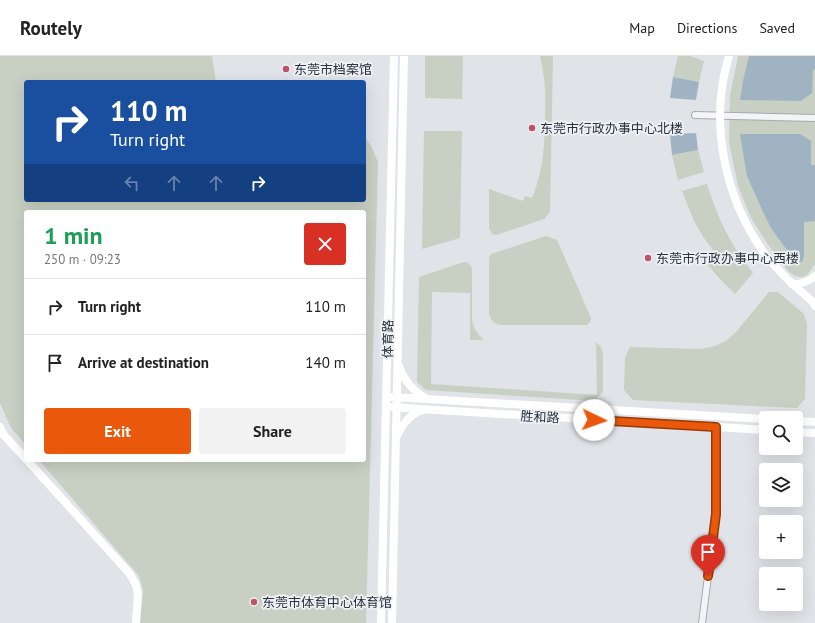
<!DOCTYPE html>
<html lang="en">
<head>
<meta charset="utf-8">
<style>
  :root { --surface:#fff; --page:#f2f2f2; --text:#222; --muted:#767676; --line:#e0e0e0; --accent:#ea580c }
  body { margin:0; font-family:"PT Sans","Noto Sans SC",sans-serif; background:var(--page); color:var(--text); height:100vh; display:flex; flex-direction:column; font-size:15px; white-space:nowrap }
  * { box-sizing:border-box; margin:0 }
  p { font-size:13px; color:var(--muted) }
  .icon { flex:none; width:22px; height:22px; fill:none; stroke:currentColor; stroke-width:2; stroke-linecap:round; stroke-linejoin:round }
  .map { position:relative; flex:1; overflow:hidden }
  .panel { position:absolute; left:24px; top:154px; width:342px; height:252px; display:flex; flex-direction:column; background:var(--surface); border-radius:4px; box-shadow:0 4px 16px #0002 }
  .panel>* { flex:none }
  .banner { position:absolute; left:24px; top:24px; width:342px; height:122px; border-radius:4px; box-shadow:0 4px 16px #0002; background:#1a4fa0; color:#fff; overflow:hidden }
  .tools { position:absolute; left:759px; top:355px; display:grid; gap:8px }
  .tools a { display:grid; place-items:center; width:44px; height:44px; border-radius:4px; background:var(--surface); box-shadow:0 4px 16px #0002; font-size:20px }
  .pin { position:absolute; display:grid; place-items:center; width:34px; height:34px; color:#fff; margin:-41px -17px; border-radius:50% 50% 50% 0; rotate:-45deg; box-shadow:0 0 4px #0007 }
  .pin .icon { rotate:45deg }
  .me { position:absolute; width:44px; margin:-22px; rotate:93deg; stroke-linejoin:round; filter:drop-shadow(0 0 3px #0008) }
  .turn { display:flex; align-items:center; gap:14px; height:84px; padding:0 20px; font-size:18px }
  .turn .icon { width:52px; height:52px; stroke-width:2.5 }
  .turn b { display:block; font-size:28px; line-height:34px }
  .lanes { display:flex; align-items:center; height:38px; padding:0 20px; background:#0003; justify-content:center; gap:20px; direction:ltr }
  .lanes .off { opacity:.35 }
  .round { display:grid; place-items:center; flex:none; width:42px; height:42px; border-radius:4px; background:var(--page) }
  .headline { display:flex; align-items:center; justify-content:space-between; height:68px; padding:0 20px }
  h1 { font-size:24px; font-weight:800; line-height:30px; color:#1e9e55 }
  .primary-button { display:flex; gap:8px; margin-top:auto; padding:8px 20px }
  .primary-button a { flex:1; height:46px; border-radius:4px; background:var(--accent); color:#fff; font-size:16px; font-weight:800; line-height:46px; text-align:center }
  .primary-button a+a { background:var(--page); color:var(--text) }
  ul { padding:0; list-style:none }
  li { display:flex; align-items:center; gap:12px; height:56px; padding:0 20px; border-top:1px solid var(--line) }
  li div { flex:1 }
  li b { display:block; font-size:15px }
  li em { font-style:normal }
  header { display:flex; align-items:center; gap:24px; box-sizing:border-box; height:56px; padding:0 20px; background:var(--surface); border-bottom:1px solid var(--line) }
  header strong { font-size:19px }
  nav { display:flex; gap:22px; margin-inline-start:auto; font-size:14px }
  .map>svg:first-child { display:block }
  .green { fill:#c7d0c2 }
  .water { fill:#9fb3c3 }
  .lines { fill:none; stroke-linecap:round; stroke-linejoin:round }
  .street-casing { stroke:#a6aab1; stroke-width:8 }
  .street { stroke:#f2f4f6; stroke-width:6 }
  .secondary { stroke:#fff; stroke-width:8 }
  .route-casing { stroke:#983908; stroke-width:10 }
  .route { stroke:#ea580c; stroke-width:7 }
  .poi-dot { fill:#be526b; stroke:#eff2f5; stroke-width:1.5 }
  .labels { text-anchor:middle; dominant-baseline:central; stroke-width:3.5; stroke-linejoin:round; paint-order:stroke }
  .poi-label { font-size:13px; fill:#2a323d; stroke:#eff2f5; text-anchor:start }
  .street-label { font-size:13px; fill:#2a323d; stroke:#eff2f5 }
</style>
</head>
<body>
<header>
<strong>Routely</strong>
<nav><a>Map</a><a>Directions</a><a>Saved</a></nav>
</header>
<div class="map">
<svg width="815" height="567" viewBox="0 0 815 567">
  <rect width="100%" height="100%" fill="#e0e3e7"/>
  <g class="green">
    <path d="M 0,0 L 212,0 L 216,26 L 26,26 L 26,144 L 364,144 L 364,80 L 371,90 L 378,106 L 366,567 L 140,567 L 143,534 L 139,520 L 39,404 L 364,404 L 364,156 L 26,156 L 26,389 L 11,372 L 0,347 Z"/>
    <path d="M 425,0 L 463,0 L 462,43 L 425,42 Z"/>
    <path d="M 540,0 L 553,0 L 550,156 L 544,163 L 496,179 C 492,179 491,176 489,172 L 489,133 L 523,145 L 525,140 L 532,142 C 543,116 545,89 545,61 C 546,40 545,20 540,0 Z"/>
    <path d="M 678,0 L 690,0 L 704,5 L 699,26 L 673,21 Z"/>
    <path d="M 738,0 L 815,0 L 815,208 L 807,219 L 802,221 L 795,220 L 788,215 L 769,190 L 751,162 L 738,130 L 729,86 L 730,39 Z"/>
    <path d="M 424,75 L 462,75 L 460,182 L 422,193 Z"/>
    <path d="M 698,94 L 704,116 L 678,124 L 672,99 Z"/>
    <path d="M 707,128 C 718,163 730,188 753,217 L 735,238 L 721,224 L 706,207 L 716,198 L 704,182 L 694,165 L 682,135 Z"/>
    <path d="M 546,180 L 557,184 L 591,262 L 590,266 L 587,269 L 501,269 C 494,268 491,265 489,258 L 489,202 L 491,198 Z"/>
    <path d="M 464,206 C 468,206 471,209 472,213 L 472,264 C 474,273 477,278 484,284 L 470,284 L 470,237 L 432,236 L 431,328 L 597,339 L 596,286 L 601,291 L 603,299 L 603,336 L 594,345 L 426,334 L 417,326 L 419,221 Z"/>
    <path d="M 769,236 L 778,236 L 804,258 L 807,268 L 805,343 L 797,352 L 633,344 L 624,334 L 625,301 L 630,291 L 701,293 L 715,290 L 726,285 L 736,276 Z"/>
  </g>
  <g class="water">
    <path d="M 749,0 L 815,0 L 815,13 L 813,14 L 812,37 L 801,45 L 740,44 L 743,25 Z"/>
    <path d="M 673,21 L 699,26 L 696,44 L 670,42 Z"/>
    <path d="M 696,77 L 698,94 L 672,99 L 670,78 Z"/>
    <path d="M 740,78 L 800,78 L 811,85 L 811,109 L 815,109 L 815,165 L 804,166 L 804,200 L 802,206 L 797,206 L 784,190 L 771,172 L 763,156 L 747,120 Z"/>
  </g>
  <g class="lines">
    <defs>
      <g id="street">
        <path d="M 695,59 L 815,62"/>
        <path d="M 702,567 L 716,458 L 716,371"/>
      </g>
    </defs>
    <use href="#street" class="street-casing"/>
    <use href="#street" class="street"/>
    <g class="secondary">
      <path d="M 729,0 C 709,65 724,139 762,194 C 776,214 795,230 813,246 L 815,250"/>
      <path d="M 792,228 C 802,228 808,226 815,220"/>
      <path d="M 399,310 C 404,325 413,335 427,343"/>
      <path d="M 391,341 L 766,363"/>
      <path d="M 393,351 L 436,354 L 766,374"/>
      <path d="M 796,365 L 815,366"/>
      <path d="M 0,371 L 3,378 L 26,403"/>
      <path d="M 796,376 L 815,377"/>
      <path d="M 397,380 C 402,369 411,357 423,354"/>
      <path d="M 27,404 L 130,518 L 136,529 L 138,538 L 136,567"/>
      <path d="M 381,567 L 394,0"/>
      <path d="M 392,567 L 404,0"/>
    </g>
  </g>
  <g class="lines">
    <defs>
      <path id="route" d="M 594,364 L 716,371 L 716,458 L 708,520"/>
    </defs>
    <use href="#route" class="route-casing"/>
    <use href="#route" class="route"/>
  </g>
  <g class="poi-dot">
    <circle cx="286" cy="13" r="4"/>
    <circle cx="532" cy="72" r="4"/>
    <circle cx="648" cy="202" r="4"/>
    <circle cx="254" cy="546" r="4"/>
  </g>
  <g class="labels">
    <g class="poi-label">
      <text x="294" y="13">东莞市档案馆</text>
      <text x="540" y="72">东莞市行政办事中心北楼</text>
      <text x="656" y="202">东莞市行政办事中心西楼</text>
      <text x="262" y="546">东莞市体育中心体育馆</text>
    </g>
    <g class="street-label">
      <text transform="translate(388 283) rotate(-89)">体育路</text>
      <text transform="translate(540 361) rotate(3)">胜和路</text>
    </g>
  </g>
</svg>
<div class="tools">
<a><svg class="icon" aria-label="search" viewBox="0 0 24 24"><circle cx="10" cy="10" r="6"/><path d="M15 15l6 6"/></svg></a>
<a><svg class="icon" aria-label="layers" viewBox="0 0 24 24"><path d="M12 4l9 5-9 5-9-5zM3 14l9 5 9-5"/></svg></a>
<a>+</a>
<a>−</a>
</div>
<div class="pin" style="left:708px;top:520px;background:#d93025"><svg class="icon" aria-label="arrive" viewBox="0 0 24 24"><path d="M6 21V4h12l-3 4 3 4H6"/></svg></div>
<svg class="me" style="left:594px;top:364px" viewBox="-20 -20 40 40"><circle r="19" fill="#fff"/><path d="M0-13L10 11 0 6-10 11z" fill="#ea580c"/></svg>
<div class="banner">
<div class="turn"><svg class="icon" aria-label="right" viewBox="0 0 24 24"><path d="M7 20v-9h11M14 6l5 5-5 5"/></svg><div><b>110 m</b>Turn right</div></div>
<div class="lanes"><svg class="icon off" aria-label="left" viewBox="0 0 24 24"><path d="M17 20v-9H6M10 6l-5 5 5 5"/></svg><svg class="icon off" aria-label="ahead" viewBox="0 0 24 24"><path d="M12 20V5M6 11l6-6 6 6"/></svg><svg class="icon off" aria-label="ahead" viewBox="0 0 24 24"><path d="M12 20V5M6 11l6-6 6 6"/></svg><svg class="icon" aria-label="right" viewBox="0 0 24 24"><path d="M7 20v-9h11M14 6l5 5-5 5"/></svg></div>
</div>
<section class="panel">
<div class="headline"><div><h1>1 min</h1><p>250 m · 09:23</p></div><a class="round" style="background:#d93025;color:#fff"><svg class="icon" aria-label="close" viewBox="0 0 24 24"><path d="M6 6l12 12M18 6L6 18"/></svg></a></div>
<ul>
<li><svg class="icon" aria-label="right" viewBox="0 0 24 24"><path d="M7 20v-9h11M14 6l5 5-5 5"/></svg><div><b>Turn right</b></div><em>110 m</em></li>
<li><svg class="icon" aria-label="arrive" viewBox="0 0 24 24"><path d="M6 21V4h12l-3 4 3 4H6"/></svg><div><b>Arrive at destination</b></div><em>140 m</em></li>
</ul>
<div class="primary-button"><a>Exit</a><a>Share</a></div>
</section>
</div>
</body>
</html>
